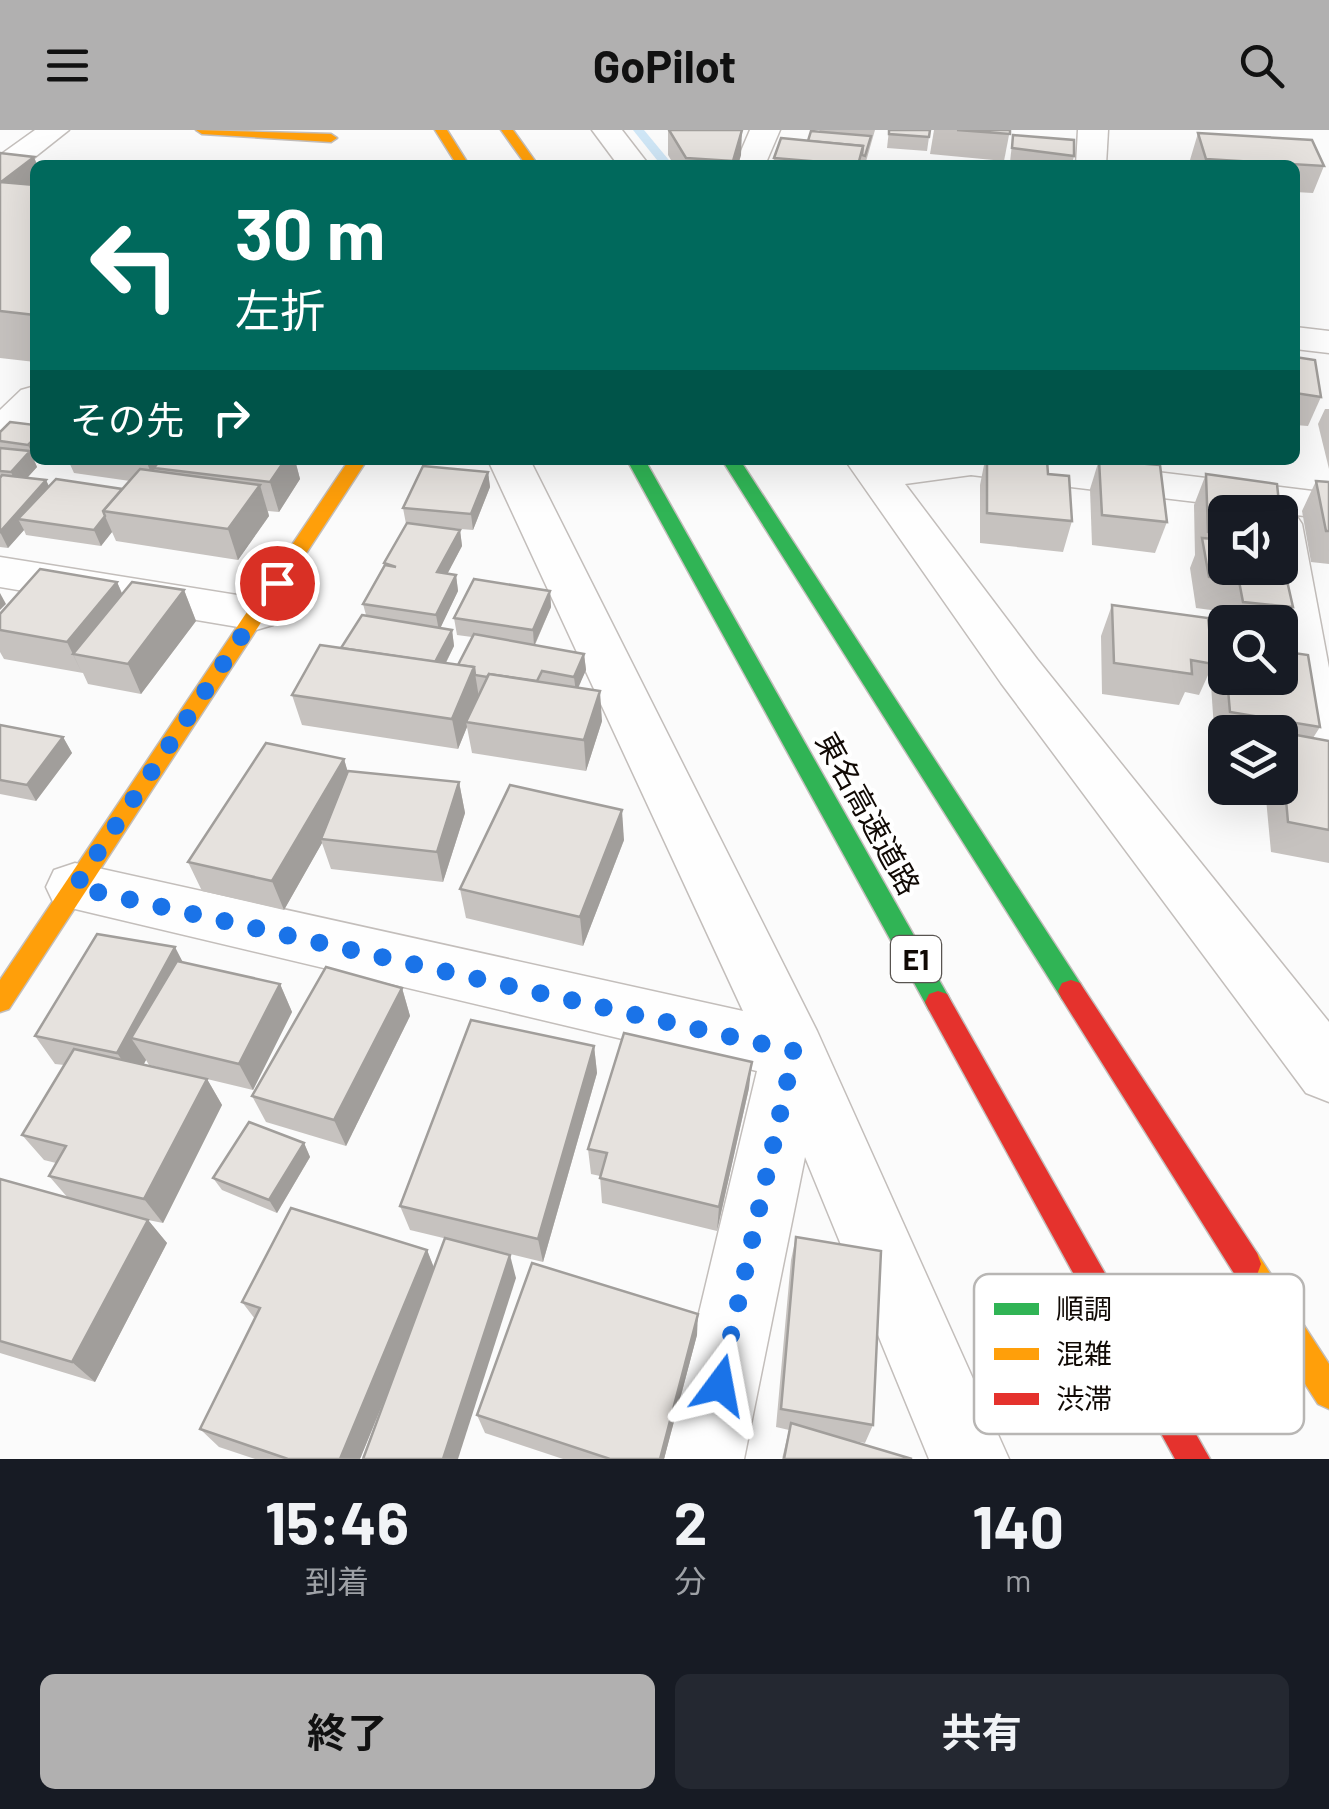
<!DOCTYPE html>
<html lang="ja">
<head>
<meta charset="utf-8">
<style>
  :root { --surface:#171b24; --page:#242831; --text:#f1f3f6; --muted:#9ea1a6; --accent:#b1b0b0 }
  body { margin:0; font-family:Barlow,"Noto Sans JP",sans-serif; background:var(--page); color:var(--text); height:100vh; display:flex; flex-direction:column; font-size:38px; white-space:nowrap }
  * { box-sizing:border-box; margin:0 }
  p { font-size:32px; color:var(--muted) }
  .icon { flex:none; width:55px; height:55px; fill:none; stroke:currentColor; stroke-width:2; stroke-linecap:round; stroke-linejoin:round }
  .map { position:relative; height:1329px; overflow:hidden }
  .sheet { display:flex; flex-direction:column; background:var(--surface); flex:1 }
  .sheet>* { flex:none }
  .top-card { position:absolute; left:30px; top:30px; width:1270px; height:305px; border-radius:15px; box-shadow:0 10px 40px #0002; background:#00695c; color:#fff; overflow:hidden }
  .tools { position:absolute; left:1208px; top:365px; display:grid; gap:20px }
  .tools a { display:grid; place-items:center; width:90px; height:90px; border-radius:15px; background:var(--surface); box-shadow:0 10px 40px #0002; font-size:50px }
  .pin { position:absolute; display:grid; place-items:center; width:85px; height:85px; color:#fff; margin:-42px; border:5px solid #fff; border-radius:50%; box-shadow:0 2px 10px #0007 }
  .me { position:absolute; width:110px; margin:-55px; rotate:13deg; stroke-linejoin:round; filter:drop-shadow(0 0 8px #0008) }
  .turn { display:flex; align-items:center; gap:35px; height:210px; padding:0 40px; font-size:45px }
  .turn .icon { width:130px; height:130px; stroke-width:2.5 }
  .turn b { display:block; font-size:70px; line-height:85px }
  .then { display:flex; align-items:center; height:95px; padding:0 40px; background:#0003; gap:20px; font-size:38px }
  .eta { display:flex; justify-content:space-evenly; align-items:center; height:170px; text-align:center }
  .eta b { font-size:60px; font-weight:700; line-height:70px }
  .action { display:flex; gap:20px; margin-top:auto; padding:20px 40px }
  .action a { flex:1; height:115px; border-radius:15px; background:var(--accent); color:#111; font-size:40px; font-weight:700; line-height:115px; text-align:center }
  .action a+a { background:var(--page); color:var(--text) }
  header { display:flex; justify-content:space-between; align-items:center; height:130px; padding:0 40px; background:var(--accent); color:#111; font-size:45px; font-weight:700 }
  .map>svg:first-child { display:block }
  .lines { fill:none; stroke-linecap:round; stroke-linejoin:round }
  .stream { fill:#cfe6f6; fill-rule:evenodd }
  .street-casing { stroke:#c3bebb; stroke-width:3 }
  .fast-casing { stroke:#c3bebb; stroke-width:3 }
  .slow-casing { stroke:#c3bebb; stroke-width:3 }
  .jam-casing { stroke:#c3bebb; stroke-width:3 }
  .street { fill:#fefefe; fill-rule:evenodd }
  .fast { fill:#30b455; fill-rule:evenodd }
  .slow { fill:#ff9f0a; fill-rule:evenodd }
  .jam { fill:#e5322d; fill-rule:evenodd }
  .wall { fill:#c6c2bf; fill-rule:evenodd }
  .shaded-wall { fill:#a19e9b }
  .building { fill:#e6e2de; stroke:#a19e9b; stroke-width:2.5 }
  .route { stroke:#1a73e8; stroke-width:18; stroke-dasharray:0 32.4 }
  .labels { text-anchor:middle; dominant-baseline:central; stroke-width:8; stroke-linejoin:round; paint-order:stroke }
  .shield { fill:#fff; stroke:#585450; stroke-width:2.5 }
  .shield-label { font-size:28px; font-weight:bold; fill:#110a05 }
  .street-label { font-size:30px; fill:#110a05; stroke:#fff }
  .key { fill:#fff; stroke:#b8b6b4; stroke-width:2.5 }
  .key-label { font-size:28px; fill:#110a05 }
</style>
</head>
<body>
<header><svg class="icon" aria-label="menu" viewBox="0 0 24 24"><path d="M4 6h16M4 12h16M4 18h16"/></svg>GoPilot<svg class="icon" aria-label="search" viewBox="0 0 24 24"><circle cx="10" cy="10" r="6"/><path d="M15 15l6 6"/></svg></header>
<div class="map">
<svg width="1329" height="1329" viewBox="0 0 1329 1329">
  <rect width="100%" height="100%" fill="#fbfbfb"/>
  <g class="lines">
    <path class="stream" d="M 633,0 L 644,0 L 673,35 L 661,35 Z"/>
    <defs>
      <g id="street">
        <path d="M 35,0 L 69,0 L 11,46 L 0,48 L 0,25 Z"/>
        <path d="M 592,0 L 622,0 L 649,35 L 618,35 Z"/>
        <path d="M 750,0 L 780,0 L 765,35 L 735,35 Z"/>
        <path d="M 1078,0 L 1108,0 L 1106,35 L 1076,35 Z"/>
        <path d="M 1295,197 L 1329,201 L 1329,223 L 1295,219 Z"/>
        <path d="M 35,256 L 35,291 L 14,312 L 0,315 L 0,280 L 21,260 Z"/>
        <path d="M 488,330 L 530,330 L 817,901 L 1009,1329 L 929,1329 L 805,1027 L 744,1329 L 664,1329 L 757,941 L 54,774 L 46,757 L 54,740 L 75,733 L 743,881 Z"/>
        <path d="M 845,330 L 1058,330 L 1329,363 L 1329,389 L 1296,385 L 1302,394 L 1329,538 L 1329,626 L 1316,630 L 1297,625 C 1276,588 1280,534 1280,492 L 1272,492 L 1264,438 L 1280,438 L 1280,382 L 971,345 L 905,354 L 1037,529 L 1329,892 L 1329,972 L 1306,963 L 1001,553 Z"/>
        <path d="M 0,427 L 256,468 L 273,473 L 280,484 L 273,495 L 256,500 L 0,457 Z"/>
      </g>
      <g id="fast">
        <path d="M 627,330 L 645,330 L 947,864 L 951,872 L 947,880 L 938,883 L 929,880 Z"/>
        <path d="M 722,330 L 740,330 L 1080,853 L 1084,861 L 1080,869 L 1071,872 L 1062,869 Z"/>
      </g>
      <g id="slow">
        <path d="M 196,0 L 331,4 L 337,8 L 331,12 L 202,4 Z"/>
        <path d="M 435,0 L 447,0 L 469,35 L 457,35 Z"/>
        <path d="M 501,0 L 513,0 L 538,35 L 526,35 Z"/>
        <path d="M 349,330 L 367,330 L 9,879 L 0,882 L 0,850 Z"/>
        <path d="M 1246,1119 L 1257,1123 L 1329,1234 L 1329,1279 L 1318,1274 L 1235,1145 L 1231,1134 L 1235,1123 Z"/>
      </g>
      <g id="jam">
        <path d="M 1071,850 L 1080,853 L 1257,1123 L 1261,1134 L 1257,1145 L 1246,1149 L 1235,1145 L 1062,869 L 1058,861 L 1062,853 Z"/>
        <path d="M 938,861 L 947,864 L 1210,1329 L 1175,1329 L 929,880 L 925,872 L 929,864 Z"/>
      </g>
    </defs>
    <use href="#street" class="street-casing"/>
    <use href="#fast" class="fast-casing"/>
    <use href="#slow" class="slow-casing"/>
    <use href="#jam" class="jam-casing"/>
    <use href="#street" class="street"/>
    <use href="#fast" class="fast"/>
    <use href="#slow" class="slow"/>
    <use href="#jam" class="jam"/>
  </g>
  <g class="wall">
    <path d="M 668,0 L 741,25 L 738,35 L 674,35 L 668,25 Z"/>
    <path d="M 820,0 L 875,0 L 865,35 L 773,35 L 774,28 L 808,11 Z"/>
    <path d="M 889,0 L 929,7 L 927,21 L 887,18 Z"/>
    <path d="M 934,0 L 1010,0 L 1004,31 L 930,24 Z"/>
    <path d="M 1198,3 L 1324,36 L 1313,63 L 1295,62 L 1295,35 L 1191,35 L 1190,30 Z"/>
    <path d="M 1013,5 L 1074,26 L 1072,35 L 1032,35 L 1010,32 Z"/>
    <path d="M 0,23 L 34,27 L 37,35 L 35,35 L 35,232 L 0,228 Z"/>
    <path d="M 1295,227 L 1321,267 L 1308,296 L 1295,295 Z"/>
    <path d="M 1325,279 L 1329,279 L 1329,339 L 1318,294 Z"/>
    <path d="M 35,295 L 36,330 L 34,330 L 37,337 L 27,348 L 46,350 L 49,356 L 122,359 L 130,351 L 74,343 L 68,330 L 295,330 L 300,349 L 279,382 L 268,381 L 269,386 L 238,430 L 116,411 L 112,402 L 101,416 L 26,405 L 24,400 L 8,418 L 0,417 L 0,302 Z"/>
    <path d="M 985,330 L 1047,330 L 1048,344 L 1072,391 L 1063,422 L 980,413 L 980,355 Z"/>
    <path d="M 1099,330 L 1167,392 L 1155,423 L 1092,415 L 1090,359 Z"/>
    <path d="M 488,342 L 490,357 L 473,400 L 435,397 L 460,400 L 462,416 L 447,444 L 456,445 L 458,461 L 440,498 L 452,500 L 454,516 L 446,533 L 458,535 L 472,507 L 457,505 L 454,488 L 550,461 L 551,477 L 535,515 L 584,524 L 586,540 L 578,557 L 602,591 L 586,641 L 472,623 L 467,597 L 458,619 L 302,595 L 292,565 L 341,518 L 366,485 L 363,474 L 406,394 L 403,378 Z"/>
    <path d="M 1206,344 L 1225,382 L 1225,438 L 1293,477 L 1280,503 L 1280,492 L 1227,492 L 1226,482 L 1196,478 L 1190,438 L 1195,425 L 1194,375 Z"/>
    <path d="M 1316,351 L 1329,352 L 1329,434 L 1311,432 L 1302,381 Z"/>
    <path d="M 117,452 L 122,463 L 184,460 L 196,491 L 141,564 L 88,554 L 83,543 L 4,529 L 0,522 L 0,484 Z"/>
    <path d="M 1112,475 L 1213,534 L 1199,565 L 1185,562 L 1179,575 L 1102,564 L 1101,506 Z"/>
    <path d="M 1225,525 L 1225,548 L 1280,548 L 1320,597 L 1313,608 L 1329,611 L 1329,733 L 1271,722 L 1265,658 L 1280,658 L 1280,602 L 1225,602 L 1225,615 L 1215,613 L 1211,555 Z"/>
    <path d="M 0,595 L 63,607 L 72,623 L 36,671 L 0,664 Z"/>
    <path d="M 344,629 L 348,643 L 459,652 L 465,683 L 443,752 L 331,739 L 322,713 L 284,780 L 202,761 L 188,732 Z"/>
    <path d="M 624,710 L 583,816 L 466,788 L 460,759 Z"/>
    <path d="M 183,832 L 280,854 L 292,882 L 253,960 L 207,949 L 222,975 L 163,1093 L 148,1090 L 167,1113 L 95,1252 L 0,1223 L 0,1049 L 68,1068 L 49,1046 L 56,1033 L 44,1030 L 22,1005 L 64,935 L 55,934 L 35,906 ZM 146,930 L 149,935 L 196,946 L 143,934 Z"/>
    <path d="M 402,858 L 410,886 L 346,1016 L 266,992 L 252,966 Z"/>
    <path d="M 594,916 L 597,943 L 543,1132 L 410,1100 L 400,1076 Z"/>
    <path d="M 749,958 L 717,1101 L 602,1073 L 600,1046 L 591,1044 L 588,1019 Z"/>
    <path d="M 304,1013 L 310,1027 L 277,1083 L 222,1060 L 213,1048 Z"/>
    <path d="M 796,1107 L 873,1295 L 865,1313 L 848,1310 L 912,1329 L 782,1329 L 789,1300 L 776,1297 L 791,1130 Z"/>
    <path d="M 427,1120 L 434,1138 L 516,1148 L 397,1239 L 360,1329 L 255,1329 L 219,1317 L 200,1299 L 255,1189 L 242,1172 Z"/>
    <path d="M 697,1205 L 664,1329 L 563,1329 L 485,1303 L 477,1285 Z"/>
  </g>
  <g class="shaded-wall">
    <path d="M 742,0 L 741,25 L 738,35 L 732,35 Z"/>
    <path d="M 34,27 L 37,35 L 35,35 L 35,85 L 1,52 Z"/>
    <path d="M 35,308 L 35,330 L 28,315 Z"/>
    <path d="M 30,321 L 37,337 L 18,358 L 11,342 Z"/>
    <path d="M 146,330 L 175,330 L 154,338 L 158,351 L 155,354 Z"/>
    <path d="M 285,330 L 295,330 L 300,349 L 279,382 L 270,352 Z"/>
    <path d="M 488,342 L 490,357 L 473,400 L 471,384 Z"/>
    <path d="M 46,350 L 53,366 L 18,389 L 24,400 L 8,418 L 0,402 Z"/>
    <path d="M 260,355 L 269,386 L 238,430 L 228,399 Z"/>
    <path d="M 105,386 L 112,402 L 101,416 L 94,400 Z"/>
    <path d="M 460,400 L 462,416 L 440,458 L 437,442 Z"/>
    <path d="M 456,445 L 458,461 L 439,501 L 436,485 Z"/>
    <path d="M 117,452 L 130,483 L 73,524 L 82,543 L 67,512 Z"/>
    <path d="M 184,460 L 196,491 L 141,564 L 128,534 Z"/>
    <path d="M 550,461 L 551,477 L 534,516 L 533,500 Z"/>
    <path d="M 0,463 L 6,474 L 0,480 Z"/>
    <path d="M 452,500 L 454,516 L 434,556 L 431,540 Z"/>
    <path d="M 584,524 L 586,540 L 576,563 L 574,547 Z"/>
    <path d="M 474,537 L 479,568 L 466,592 L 467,597 L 458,619 L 452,589 Z"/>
    <path d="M 600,561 L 602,591 L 586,641 L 584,610 Z"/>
    <path d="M 63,607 L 72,623 L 36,671 L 27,655 Z"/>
    <path d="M 344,629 L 353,660 L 321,709 L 322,713 L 284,780 L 272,751 Z"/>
    <path d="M 459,652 L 465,683 L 443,752 L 437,722 Z"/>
    <path d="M 622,680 L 624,710 L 583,816 L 580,787 Z"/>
    <path d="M 175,817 L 190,846 L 131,908 L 146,930 L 136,950 L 117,923 Z"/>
    <path d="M 280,854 L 292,882 L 253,960 L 239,934 Z"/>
    <path d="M 402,858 L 410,886 L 346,1016 L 334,990 Z"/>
    <path d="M 594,916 L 597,943 L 543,1132 L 538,1109 Z"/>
    <path d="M 752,932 L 749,958 L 717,1101 L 719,1077 Z"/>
    <path d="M 207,949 L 222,975 L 163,1093 L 144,1069 Z"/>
    <path d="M 304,1013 L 310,1027 L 277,1083 L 269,1070 Z"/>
    <path d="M 148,1090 L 167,1113 L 95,1252 L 72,1232 Z"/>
    <path d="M 427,1120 L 436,1143 L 360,1329 L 340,1329 Z"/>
    <path d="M 510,1125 L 516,1148 L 458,1329 L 443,1329 Z"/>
    <path d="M 698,1184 L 697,1205 L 664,1329 L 660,1329 Z"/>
  </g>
  <g class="building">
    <path d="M 669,0 L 742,0 L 733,31 L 686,28 Z"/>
    <path d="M 889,0 L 930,0 L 929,7 L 889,4 Z"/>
    <path d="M 957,0 L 1010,0 L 1010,4 Z"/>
    <path d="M 811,1 L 871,6 L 865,26 L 862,25 L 863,16 L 808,11 Z"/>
    <path d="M 1198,3 L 1312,10 L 1324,36 L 1206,29 Z"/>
    <path d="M 1013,5 L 1074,10 L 1074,26 L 1012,18 Z"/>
    <path d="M 781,8 L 863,16 L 858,35 L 774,28 Z"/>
    <path d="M 0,23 L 34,27 L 1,52 L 35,55 L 35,185 L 0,181 Z"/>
    <path d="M 1295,227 L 1315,230 L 1321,267 L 1295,263 Z"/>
    <path d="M 10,292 L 35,295 L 35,308 L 28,315 L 0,311 L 0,302 Z"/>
    <path d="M 0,318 L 30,321 L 11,342 L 0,341 Z"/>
    <path d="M 160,330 L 285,330 L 270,352 L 154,338 Z"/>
    <path d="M 987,330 L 1047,330 L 1048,344 L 1069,346 L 1072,391 L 987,383 Z"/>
    <path d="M 1099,330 L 1160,335 L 1167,392 L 1102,385 Z"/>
    <path d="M 423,336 L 488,342 L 471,384 L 403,378 Z"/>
    <path d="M 140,339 L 260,355 L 228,399 L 103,381 Z"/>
    <path d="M 1206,344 L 1277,354 L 1280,382 L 1225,382 L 1225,405 L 1208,402 Z"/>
    <path d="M 2,345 L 46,350 L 0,402 L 0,348 Z"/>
    <path d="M 56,349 L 122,359 L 103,381 L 105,386 L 94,400 L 18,389 Z"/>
    <path d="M 1316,351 L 1329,352 L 1329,401 L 1326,401 Z"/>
    <path d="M 1280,387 L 1283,414 L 1280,413 Z"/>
    <path d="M 407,393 L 460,400 L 437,442 L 456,445 L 436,485 L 363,474 L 385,435 L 396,437 L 384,433 Z"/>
    <path d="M 1202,408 L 1225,410 L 1225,438 L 1280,438 L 1280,420 L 1293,477 L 1243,472 L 1239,451 L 1209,447 Z"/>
    <path d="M 40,439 L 117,452 L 67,512 L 0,500 L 0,484 Z"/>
    <path d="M 474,449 L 550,461 L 533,500 L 454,488 Z"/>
    <path d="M 132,452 L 184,460 L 128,534 L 73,524 Z"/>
    <path d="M 1112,475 L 1208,488 L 1213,534 L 1191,530 L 1192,544 L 1114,533 Z"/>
    <path d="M 362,485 L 452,500 L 435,532 L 341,518 Z"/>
    <path d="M 474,504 L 584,524 L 574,547 L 542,541 L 537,551 L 489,544 L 487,547 L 475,545 L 474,537 L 458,535 Z"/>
    <path d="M 320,515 L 474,537 L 452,589 L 292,565 Z"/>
    <path d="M 1280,521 L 1308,525 L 1320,597 L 1230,582 L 1227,548 L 1280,548 Z"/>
    <path d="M 489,544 L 600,561 L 584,610 L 466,592 Z"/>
    <path d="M 0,595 L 63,607 L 27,655 L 0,650 Z"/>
    <path d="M 1280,602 L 1329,611 L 1329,700 L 1288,692 Z"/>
    <path d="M 266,613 L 344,629 L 272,751 L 188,732 Z"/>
    <path d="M 348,641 L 459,652 L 437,722 L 321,709 Z"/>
    <path d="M 510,655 L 622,680 L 580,787 L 460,759 Z"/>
    <path d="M 97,804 L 175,817 L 117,923 L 35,906 Z"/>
    <path d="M 177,831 L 280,854 L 239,934 L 131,908 Z"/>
    <path d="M 326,837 L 402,858 L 334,990 L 252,966 Z"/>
    <path d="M 471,890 L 594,916 L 538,1109 L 400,1076 Z"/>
    <path d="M 624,903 L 752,932 L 719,1077 L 600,1048 L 607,1023 L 588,1019 Z"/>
    <path d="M 74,919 L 207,949 L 144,1069 L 49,1046 L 66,1016 L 22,1005 Z"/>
    <path d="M 249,992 L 304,1013 L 269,1070 L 213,1048 Z"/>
    <path d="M 0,1049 L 148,1090 L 72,1232 L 0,1211 Z"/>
    <path d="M 291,1078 L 427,1120 L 340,1329 L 288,1329 L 200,1299 L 260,1178 L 242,1172 Z"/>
    <path d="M 796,1107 L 881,1121 L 873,1295 L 781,1279 Z"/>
    <path d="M 445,1108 L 510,1125 L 443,1329 L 363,1329 Z"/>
    <path d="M 532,1133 L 698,1184 L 660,1329 L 610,1329 L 477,1285 Z"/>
    <path d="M 791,1293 L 912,1329 L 784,1329 Z"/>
  </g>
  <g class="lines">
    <path class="route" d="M 277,453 L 75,757 L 794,921 L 720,1255"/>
  </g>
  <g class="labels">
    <rect class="shield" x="891" y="806" width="50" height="46" rx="8"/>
    <g class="shield-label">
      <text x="916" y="829">E1</text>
    </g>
    <g class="street-label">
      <text transform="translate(869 683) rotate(61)">東名高速道路</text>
    </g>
  </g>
  <rect x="974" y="1144" width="330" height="160" rx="15" class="key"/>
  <rect x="994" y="1173" width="45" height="12" fill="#30b455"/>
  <rect x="994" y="1218" width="45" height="12" fill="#ff9f0a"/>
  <rect x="994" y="1263" width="45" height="12" fill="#e5322d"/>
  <g class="key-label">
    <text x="1056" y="1189">順調</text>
    <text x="1056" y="1234">混雑</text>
    <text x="1056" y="1279">渋滞</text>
  </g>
</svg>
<div class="tools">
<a><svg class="icon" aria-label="sound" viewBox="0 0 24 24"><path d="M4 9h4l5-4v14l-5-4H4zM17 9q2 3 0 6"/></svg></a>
<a><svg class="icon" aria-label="search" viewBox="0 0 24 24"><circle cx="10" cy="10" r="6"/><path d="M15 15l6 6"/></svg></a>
<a><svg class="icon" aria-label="layers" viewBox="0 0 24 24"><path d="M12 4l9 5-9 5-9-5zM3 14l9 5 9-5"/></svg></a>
</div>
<div class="pin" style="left:277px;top:453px;background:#d93025"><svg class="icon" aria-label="arrive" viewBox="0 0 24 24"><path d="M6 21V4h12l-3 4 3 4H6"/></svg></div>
<svg class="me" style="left:720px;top:1255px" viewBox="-20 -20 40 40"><path d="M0-17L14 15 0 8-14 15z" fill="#1a73e8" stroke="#fff" stroke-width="4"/></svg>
<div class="top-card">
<div class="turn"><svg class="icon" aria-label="left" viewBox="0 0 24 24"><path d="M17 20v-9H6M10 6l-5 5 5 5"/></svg><div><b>30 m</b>左折</div></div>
<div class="then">その先<svg class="icon" aria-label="right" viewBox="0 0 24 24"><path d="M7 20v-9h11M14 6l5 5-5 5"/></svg></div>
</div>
</div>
<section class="sheet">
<div class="eta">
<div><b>15:46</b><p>到着</p></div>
<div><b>2</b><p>分</p></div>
<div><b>140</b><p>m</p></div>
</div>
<div class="action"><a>終了</a><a>共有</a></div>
</section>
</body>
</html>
